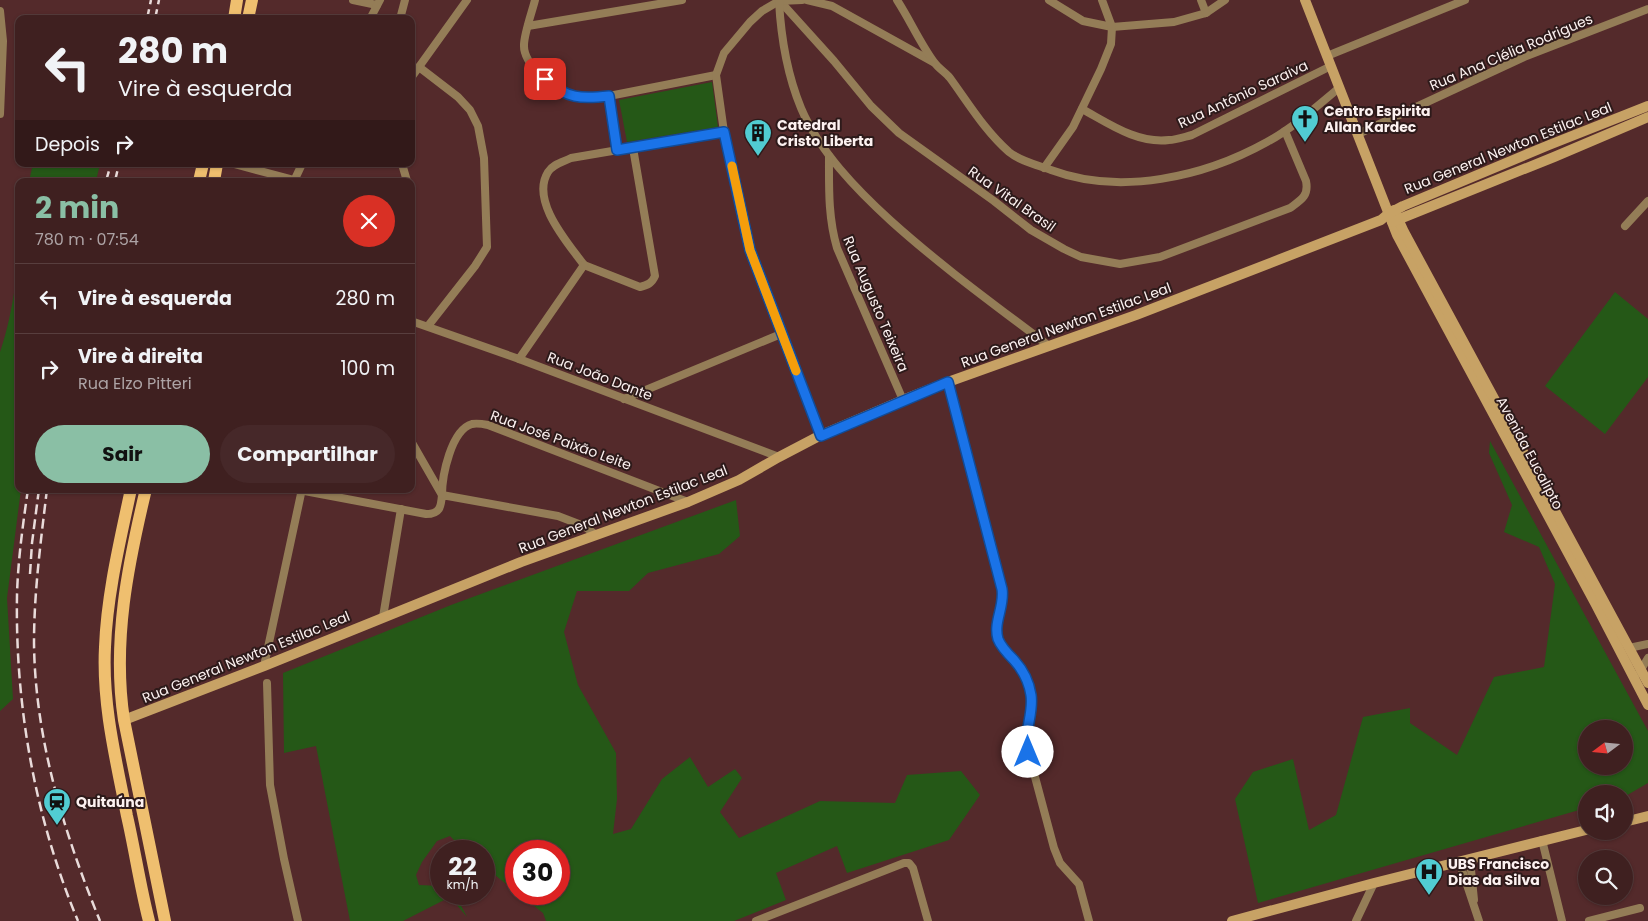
<!DOCTYPE html>
<html lang="pt">
<head>
<meta charset="utf-8">
<style>
  :root { --surface:#3f2020; --page:#462829; --text:#f1f3f6; --muted:#ada3a5; --line:#583e3e; --accent:#8abfa5 }
  body { margin:0; font-family:Poppins,sans-serif; background:var(--page); color:var(--text); height:100vh; display:flex; flex-direction:column; font-size:19px; white-space:nowrap }
  * { box-sizing:border-box; margin:0 }
  p { font-size:16px; color:var(--muted) }
  .icon { flex:none; width:28px; height:28px; fill:none; stroke:currentColor; stroke-width:2; stroke-linecap:round; stroke-linejoin:round }
  .map { position:relative; flex:1; overflow:hidden }
  .panel { position:absolute; left:15px; top:178px; width:400px; height:315px; display:flex; flex-direction:column; background:var(--surface); border-radius:10px; box-shadow:0 1px 4px #0004,0 0 0 1px var(--line) }
  .panel>* { flex:none }
  .guide { position:absolute; left:15px; top:15px; width:400px; height:152px; border-radius:10px; box-shadow:0 1px 4px #0004,0 0 0 1px var(--line); background:#3f2020; color:var(--text); overflow:hidden }
  .needle { width:32px; rotate:254deg }
  .buttons { position:absolute; left:1578px; top:720px; display:grid; gap:10px }
  .buttons a { display:grid; place-items:center; width:55px; height:55px; border-radius:50%; background:var(--surface); box-shadow:0 1px 4px #0004,0 0 0 1px var(--line); font-size:25px }
  .speed { position:absolute; left:430px; top:840px; display:flex; gap:10px; font-size:25px; font-weight:700; text-align:center }
  .speed>* { display:grid; place-content:center; width:65px; height:65px; border-radius:50%; background:var(--surface); box-shadow:0 1px 4px #0004,0 0 0 1px var(--line); line-height:1 }
  .speed small { font-size:12px; font-weight:400 }
  .speed .limit { border:8px solid #d22; background:#fff; color:#111 }
  .pin { position:absolute; display:grid; place-items:center; width:42px; height:42px; color:#fff; margin:-21px; border-radius:10px; box-shadow:0 2px 8px #0006 }
  .me { position:absolute; width:55px; margin:-28px; rotate:0deg; stroke-linejoin:round; filter:drop-shadow(0 0 4px #0008) }
  .turn { display:flex; align-items:center; gap:18px; height:105px; padding:0 20px; font-size:22px }
  .turn .icon { width:65px; height:65px; stroke-width:2.5 }
  .turn b { display:block; font-size:35px; line-height:42px }
  .then { display:flex; align-items:center; height:48px; padding:0 20px; background:#0003; gap:10px; font-size:19px }
  .round { display:grid; place-items:center; flex:none; width:52px; height:52px; border-radius:26px; background:var(--page) }
  .overview { display:flex; align-items:center; justify-content:space-between; height:85px; padding:0 20px }
  h1 { font-size:30px; font-weight:700; line-height:38px; color:var(--accent) }
  .primary-button { display:flex; gap:10px; margin-top:auto; padding:10px 20px }
  .primary-button a { flex:1; height:58px; border-radius:30px; background:var(--accent); color:#111; font-size:20px; font-weight:700; line-height:58px; text-align:center }
  .primary-button a+a { background:var(--page); color:var(--text) }
  ul { padding:0; list-style:none }
  li { display:flex; align-items:center; gap:15px; height:70px; padding:0 20px; border-top:1px solid var(--line) }
  li div { flex:1 }
  li b { display:block; font-size:19px }
  li em { font-style:normal }
  .map>svg:first-child { display:block }
  .green { fill:#255817; fill-rule:evenodd }
  .lines { fill:none; stroke-linecap:round; stroke-linejoin:round }
  .street { stroke:#947d57; stroke-width:8 }
  .secondary { stroke:#c7a265; stroke-width:10 }
  .primary { stroke:#efbf6f; stroke-width:12 }
  .rail { stroke:#e9dbda; stroke-width:2.5; stroke-dasharray:10 5; stroke-linecap:butt }
  .route-casing { stroke:#114b97; stroke-width:12 }
  .route { stroke:#1a73e8; stroke-width:9 }
  .slow { stroke:#f59e0b; stroke-width:9 }
  .labels { text-anchor:middle; dominant-baseline:central; stroke-width:4; stroke-linejoin:round; paint-order:stroke }
  .street-label { font-size:14px; fill:#fcf1f0; stroke:#2d1a1a }
  .poi-label { font-size:14px; font-weight:bold; fill:#fcf1f0; stroke:#2d1a1a; text-anchor:start }
</style>
</head>
<body>
<div class="map">
<svg width="1648" height="921" viewBox="0 0 1648 921">
  <rect width="100%" height="100%" fill="#542a2b"/>
  <g class="green">
    <path d="M 712,82 L 718,127 L 627,142 L 619,100 Z"/>
    <path d="M 33,164 L 100,164 L 96,181 L 29,181 Z"/>
    <path d="M 19,231 L 19,489 L 21,489 L 7,598 L 13,699 L 0,711 L 0,352 C 7,331 12,308 15,286 C 18,268 15,249 19,231 Z"/>
    <path d="M 1615,292 L 1648,319 L 1648,377 L 1605,434 L 1545,386 Z"/>
    <path d="M 1490,441 L 1648,731 L 1648,783 L 1624,797 L 1624,794 L 1586,794 L 1586,808 L 1258,903 L 1235,799 L 1253,772 L 1293,759 L 1309,830 L 1336,815 L 1363,717 L 1410,708 L 1410,723 L 1457,755 L 1494,677 L 1544,667 L 1555,584 L 1539,547 L 1504,532 L 1512,505 L 1489,453 ZM 1586,729 L 1624,729 L 1624,766 L 1586,766 Z"/>
    <path d="M 736,500 L 740,536 L 719,554 L 648,573 L 629,591 L 577,591 L 564,632 L 578,685 L 616,753 L 617,799 L 613,834 L 631,829 L 662,779 L 690,757 L 708,787 L 735,769 L 742,778 L 720,812 L 739,838 L 820,801 L 895,803 L 907,775 L 961,771 L 980,795 L 949,840 L 847,873 L 837,846 L 776,873 L 786,900 L 734,921 L 546,921 L 543,913 L 519,894 L 559,894 L 559,851 L 516,851 L 516,892 L 484,866 L 484,851 L 465,851 L 450,836 L 437,841 L 422,862 L 416,875 L 419,885 L 441,886 L 441,894 L 455,894 L 467,917 L 450,897 L 403,921 L 350,921 L 316,746 L 284,753 L 283,673 L 451,605 Z"/>
  </g>
  <g class="lines">
    <g class="street">
      <path d="M 353,0 L 377,5"/>
      <path d="M 535,0 C 532,12 524,34 524,45 C 523,63 553,92 571,96 C 584,99 596,98 609,96 L 716,75"/>
      <path d="M 779,0 L 834,61 L 871,106 L 899,133 L 994,201 L 1031,230 L 1064,249 L 1081,257 L 1120,264 L 1160,257 L 1290,208 C 1301,200 1309,196 1306,181 L 1285,131"/>
      <path d="M 802,0 L 779,1 L 762,11 L 750,22 L 724,53 L 716,75 L 724,132 L 749,250 L 821,435"/>
      <path d="M 807,0 L 832,6 L 933,62"/>
      <path d="M 897,0 C 910,20 920,43 934,62 C 938,68 945,72 950,78 C 969,104 985,131 1009,152 C 1020,161 1037,165 1051,170 C 1120,196 1204,177 1267,142 C 1293,128 1316,107 1339,88"/>
      <path d="M 1049,0 L 1083,21 L 1112,27 L 1174,22 L 1206,13 L 1225,0"/>
      <path d="M 1201,0 L 1206,13"/>
      <path d="M 779,1 C 781,38 787,74 801,108 C 819,151 857,190 891,221 C 941,266 995,305 1049,346"/>
      <path d="M 0,11 L 3,41 L 0,114"/>
      <path d="M 370,19 L 380,0"/>
      <path d="M 400,19 L 405,0"/>
      <path d="M 528,26 L 682,0"/>
      <path d="M 1327,56 L 1465,0"/>
      <path d="M 419,67 L 458,97 L 470,110 L 478,126 L 484,158 L 486,218 L 487,247 L 475,266 L 428,326"/>
      <path d="M 411,78 L 467,0"/>
      <path d="M 609,96 L 617,150"/>
      <path d="M 1082,109 C 1108,123 1137,144 1169,140 C 1176,140 1184,137 1192,135 L 1331,66"/>
      <path d="M 1358,134 L 1524,57 L 1648,9"/>
      <path d="M 829,156 C 829,188 828,217 837,248 L 903,400"/>
      <path d="M 234,164 L 298,181"/>
      <path d="M 402,164 L 407,181"/>
      <path d="M 1044,168 L 1073,127 L 1101,69 L 1111,44 L 1112,27 L 1102,0"/>
      <path d="M 294,181 L 302,164"/>
      <path d="M 1625,226 L 1648,201"/>
      <path d="M 584,265 C 568,243 530,201 548,172 C 553,164 563,162 571,158 L 724,132"/>
      <path d="M 584,265 L 640,287 C 648,285 652,283 655,276 L 633,148"/>
      <path d="M 411,321 L 519,359 L 779,457"/>
      <path d="M 519,359 L 584,265"/>
      <path d="M 948,382 L 1002,589 C 1005,606 993,622 998,638 C 1001,647 1008,653 1014,660 C 1022,669 1029,681 1031,694 C 1034,712 1025,729 1027,747 L 1054,848 L 1060,863 L 1079,884 L 1089,921"/>
      <path d="M 624,399 L 781,334"/>
      <path d="M 411,441 L 442,495"/>
      <path d="M 294,489 L 426,514 C 440,514 441,507 442,495 L 558,516 L 584,526 L 596,535"/>
      <path d="M 442,495 C 442,476 451,430 472,424 C 477,423 483,424 488,425 L 688,502"/>
      <path d="M 383,617 L 401,509"/>
      <path d="M 1629,648 L 1648,644"/>
      <path d="M 264,666 L 302,489"/>
      <path d="M 1639,673 L 1648,658"/>
      <path d="M 267,683 L 270,785 L 284,859 L 298,921"/>
      <path d="M 1542,840 L 1562,921"/>
      <path d="M 1468,859 L 1471,870 L 1474,900"/>
      <path d="M 1459,861 L 1479,921"/>
      <path d="M 756,921 L 904,863 L 909,863 L 913,868 L 928,921"/>
      <path d="M 1356,921 L 1374,883"/>
      <path d="M 1589,921 L 1640,908"/>
    </g>
    <g class="secondary">
      <path d="M 1305,0 L 1397,235 L 1595,603 L 1648,705"/>
      <path d="M 1394,210 L 1404,232 L 1648,683"/>
      <path d="M 1392,222 L 1554,157 L 1648,117"/>
      <path d="M 124,720 L 264,666 L 521,562 L 688,502 L 739,480 L 779,457 L 821,435 L 903,400 L 948,382 L 1136,315 L 1381,220 L 1388,214 L 1403,206 L 1549,145 L 1648,106"/>
      <path d="M 1624,822 L 1648,816"/>
      <path d="M 1232,921 L 1374,883 L 1586,830"/>
    </g>
    <g class="primary">
      <path d="M 234,19 L 237,0"/>
      <path d="M 248,19 L 252,0"/>
      <path d="M 199,181 L 203,164"/>
      <path d="M 214,181 L 217,164"/>
      <path d="M 131,489 C 120,541 107,594 105,647 C 102,704 116,760 127,816 C 135,851 140,886 149,921"/>
      <path d="M 146,489 C 128,564 112,642 124,720 L 165,921"/>
    </g>
    <g class="rail">
      <path d="M 147,19 L 151,0"/>
      <path d="M 155,19 L 159,0"/>
      <path d="M 106,181 L 111,164"/>
      <path d="M 115,181 L 119,164"/>
      <path d="M 28,489 C 23,524 18,559 17,595 C 15,706 35,818 78,921"/>
      <path d="M 47,489 C 41,540 34,591 34,643 C 35,739 64,833 100,921"/>
      <path d="M 30,574 L 32,543 L 39,489"/>
    </g>
  </g>
  <g class="lines">
    <defs>
      <path id="route" d="M 545,79 C 567,99 581,99 609,96 L 617,150 L 724,132 L 750,250 L 821,436 L 948,382 L 1002,589 C 1005,606 993,622 998,639 C 1001,647 1008,654 1014,660 C 1023,670 1029,682 1031,695 C 1034,714 1023,732 1028,752"/>
    </defs>
    <use href="#route" class="route-casing"/>
    <use href="#route" class="route"/>
    <path class="slow" d="M 732,166 L 750,250 L 796,371"/>
  </g>
  <defs>
    <symbol id="church-pin" viewBox="-11 -11 22 30"><path d="M0 17L-7.5 6A9.5 9.5 0 1 1 7.5 6Z" fill="#51ccd2" stroke="#2d1a1a"/><path d="M-1.2-6h2.4v3.5h3.3v2.4h-3.3V6h-2.4V-.1h-3.3v-2.4h3.3Z" fill="#111"/></symbol>
    <symbol id="building-pin" viewBox="-11 -11 22 30"><path d="M0 17L-7.5 6A9.5 9.5 0 1 1 7.5 6Z" fill="#51ccd2" stroke="#2d1a1a"/><path d="M-4-6H4V6H1V3H-1V6H-4ZM-2.5-4.3h1.7v1.8h-1.7ZM.8-4.3h1.7v1.8H.8ZM-2.5-1h1.7V.8h-1.7ZM.8-1h1.7V.8H.8Z" fill="#111"/></symbol>
    <symbol id="station-pin" viewBox="-11 -11 22 30"><path d="M0 17L-7.5 6A9.5 9.5 0 1 1 7.5 6Z" fill="#51ccd2" stroke="#2d1a1a"/><path d="M-3-6H3Q5-6 5-4V2Q5 4 3 4L4.5 6H3L1.5 4h-3L-3 6H-4.5L-3 4Q-5 4-5 2V-4Q-5-6-3-6ZM-3.5-4v3h7v-3ZM-3.5 1v1.5H-2V1ZM2 1v1.5H3.5V1Z" fill="#111"/></symbol>
    <symbol id="hospital-pin" viewBox="-11 -11 22 30"><path d="M0 17L-7.5 6A9.5 9.5 0 1 1 7.5 6Z" fill="#51ccd2" stroke="#2d1a1a"/><path d="M-5-5h3v3.5h4V-5h3V5h-3V1.5h-4V5h-3Z" fill="#111"/></symbol>
  </defs>
  <g fill-rule="evenodd">
    <use href="#church-pin" x="1289" y="103" width="32" height="43"/>
    <use href="#building-pin" x="742" y="117" width="32" height="43"/>
    <use href="#station-pin" x="41" y="786" width="32" height="43"/>
    <use href="#hospital-pin" x="1413" y="856" width="32" height="43"/>
  </g>
  <g class="labels">
    <g class="street-label">
      <text transform="translate(1511 52) rotate(-23)">Rua Ana Clélia Rodrigues</text>
      <text transform="translate(1243 94) rotate(-25)">Rua Antônio Saraiva</text>
      <text transform="translate(1508 148) rotate(-22)">Rua General Newton Estilac Leal</text>
      <text transform="translate(1012 199) rotate(35)">Rua Vital Brasil</text>
      <text transform="translate(876 304) rotate(67)">Rua Augusto Teixeira</text>
      <text transform="translate(1066 325) rotate(-20)">Rua General Newton Estilac Leal</text>
      <text transform="translate(600 376) rotate(21)">Rua João Dante</text>
      <text transform="translate(561 440) rotate(20)">Rua José Paixão Leite</text>
      <text transform="translate(1530 453) rotate(62)">Avenida Eucalipto</text>
      <text transform="translate(623 509) rotate(-21)">Rua General Newton Estilac Leal</text>
      <text transform="translate(246 657) rotate(-22)">Rua General Newton Estilac Leal</text>
    </g>
    <g class="poi-label">
      <text x="1324" y="111">Centro Espirita<tspan x="1324" dy="16">Allan Kardec</tspan></text>
      <text x="777" y="125">Catedral<tspan x="777" dy="16">Cristo Liberta</tspan></text>
      <text x="76" y="802">Quitaúna</text>
      <text x="1448" y="864">UBS Francisco<tspan x="1448" dy="16">Dias da Silva</tspan></text>
    </g>
  </g>
</svg>
<div class="buttons">
<a><svg class="needle" viewBox="-14 -14 28 28"><path d="M0-13l5 13h-10z" fill="#e53935"/><path d="M0 13l5-13h-10z" fill="#ada3a5"/></svg></a>
<a><svg class="icon" aria-label="sound" viewBox="0 0 24 24"><path d="M4 9h4l5-4v14l-5-4H4zM17 9q2 3 0 6"/></svg></a>
<a><svg class="icon" aria-label="search" viewBox="0 0 24 24"><circle cx="10" cy="10" r="6"/><path d="M15 15l6 6"/></svg></a>
</div>
<div class="speed"><div>22<small>km/h</small></div><div class="limit">30</div></div>
<div class="pin" style="left:545px;top:79px;background:#d93025"><svg class="icon" aria-label="arrive" viewBox="0 0 24 24"><path d="M6 21V4h12l-3 4 3 4H6"/></svg></div>
<svg class="me" style="left:1028px;top:752px" viewBox="-20 -20 40 40"><circle r="19" fill="#fff"/><path d="M0-13L10 11 0 6-10 11z" fill="#1a73e8"/></svg>
<div class="guide">
<div class="turn"><svg class="icon" aria-label="left" viewBox="0 0 24 24"><path d="M17 20v-9H6M10 6l-5 5 5 5"/></svg><div><b>280 m</b>Vire à esquerda</div></div>
<div class="then">Depois<svg class="icon" aria-label="right" viewBox="0 0 24 24"><path d="M7 20v-9h11M14 6l5 5-5 5"/></svg></div>
</div>
<section class="panel">
<div class="overview"><div><h1>2 min</h1><p>780 m · 07:54</p></div><a class="round" style="background:#d93025;color:#fff"><svg class="icon" aria-label="close" viewBox="0 0 24 24"><path d="M6 6l12 12M18 6L6 18"/></svg></a></div>
<ul>
<li><svg class="icon" aria-label="left" viewBox="0 0 24 24"><path d="M17 20v-9H6M10 6l-5 5 5 5"/></svg><div><b>Vire à esquerda</b></div><em>280 m</em></li>
<li><svg class="icon" aria-label="right" viewBox="0 0 24 24"><path d="M7 20v-9h11M14 6l5 5-5 5"/></svg><div><b>Vire à direita</b><p>Rua Elzo Pitteri</p></div><em>100 m</em></li>
</ul>
<div class="primary-button"><a>Sair</a><a>Compartilhar</a></div>
</section>
</div>
</body>
</html>
